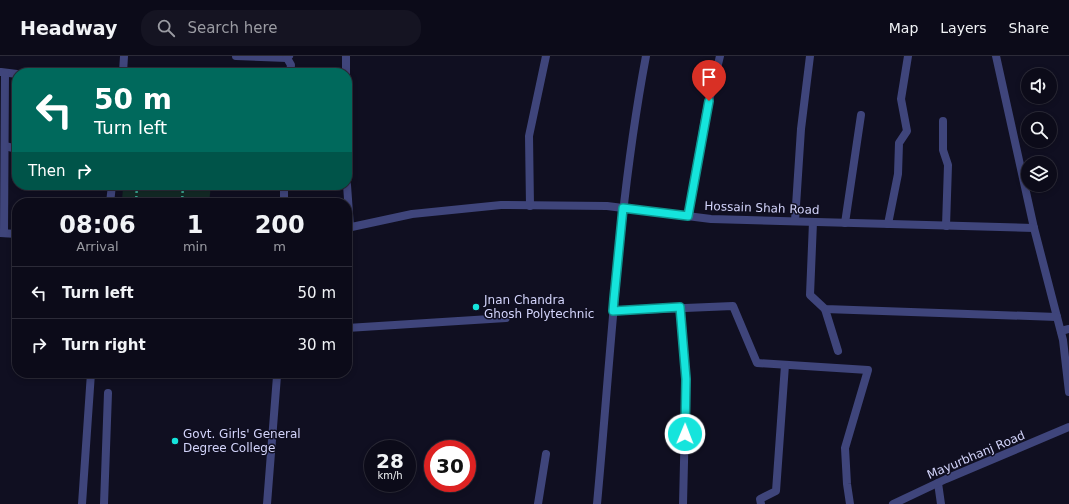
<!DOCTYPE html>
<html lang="en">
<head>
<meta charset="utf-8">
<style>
  :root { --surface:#0c0b19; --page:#151422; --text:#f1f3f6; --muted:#9a9ba2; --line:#2c2b38 }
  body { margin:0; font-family:"DejaVu Sans",sans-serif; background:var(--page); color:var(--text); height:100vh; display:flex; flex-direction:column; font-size:15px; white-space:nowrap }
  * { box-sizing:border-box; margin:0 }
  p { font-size:13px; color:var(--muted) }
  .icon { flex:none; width:22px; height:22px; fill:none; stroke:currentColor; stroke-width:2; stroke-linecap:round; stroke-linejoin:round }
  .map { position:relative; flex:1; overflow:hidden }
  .sheet { position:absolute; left:12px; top:142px; width:340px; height:180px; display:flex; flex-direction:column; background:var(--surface); border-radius:16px; box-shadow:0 2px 6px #0003,0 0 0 1px var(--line) }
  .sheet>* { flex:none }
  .top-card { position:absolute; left:12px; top:12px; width:340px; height:122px; border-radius:16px; box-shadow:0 2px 6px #0003,0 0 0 1px var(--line); background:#00695c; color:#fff; overflow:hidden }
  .fabs { position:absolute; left:1021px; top:12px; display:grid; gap:8px }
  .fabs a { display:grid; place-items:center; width:36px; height:36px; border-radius:50%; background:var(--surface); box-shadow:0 2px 6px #0003,0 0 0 1px var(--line); font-size:20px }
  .speed { position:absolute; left:364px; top:384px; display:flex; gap:8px; font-size:20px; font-weight:700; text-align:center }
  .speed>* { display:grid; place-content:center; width:52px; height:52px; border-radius:50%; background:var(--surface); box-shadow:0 2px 6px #0003,0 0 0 1px var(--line); line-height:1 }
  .speed small { font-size:10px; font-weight:400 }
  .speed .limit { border:6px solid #d22; background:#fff; color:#111 }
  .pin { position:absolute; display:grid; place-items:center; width:34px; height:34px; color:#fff; margin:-41px -17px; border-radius:50% 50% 50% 0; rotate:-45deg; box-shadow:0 0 4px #0007 }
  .pin .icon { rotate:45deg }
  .me { position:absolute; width:44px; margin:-22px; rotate:1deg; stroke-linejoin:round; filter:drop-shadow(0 0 3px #0008) }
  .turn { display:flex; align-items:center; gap:14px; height:84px; padding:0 16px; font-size:18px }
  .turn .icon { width:52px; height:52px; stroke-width:2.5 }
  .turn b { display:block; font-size:28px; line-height:34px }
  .then { display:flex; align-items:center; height:38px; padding:0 16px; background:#0003; gap:8px; font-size:15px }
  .eta { display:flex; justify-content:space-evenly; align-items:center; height:68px; text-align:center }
  .eta b { font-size:24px; font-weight:800; line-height:28px }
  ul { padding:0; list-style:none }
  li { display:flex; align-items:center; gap:12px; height:52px; padding:0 16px; border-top:1px solid var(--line) }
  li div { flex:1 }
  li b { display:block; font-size:15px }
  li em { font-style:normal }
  header { display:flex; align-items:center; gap:24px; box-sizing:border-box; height:56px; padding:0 20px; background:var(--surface); border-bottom:1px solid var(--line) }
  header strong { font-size:19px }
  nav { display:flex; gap:22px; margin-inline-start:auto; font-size:14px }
  .search { width:280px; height:36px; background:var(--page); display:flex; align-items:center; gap:10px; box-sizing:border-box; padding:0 14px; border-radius:16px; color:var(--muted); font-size:15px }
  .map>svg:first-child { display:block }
  .green { fill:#132a26 }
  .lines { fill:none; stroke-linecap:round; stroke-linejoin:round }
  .path { stroke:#39a892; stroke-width:2.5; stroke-dasharray:2 3; stroke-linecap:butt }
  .lane { stroke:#3f457b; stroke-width:8 }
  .street { stroke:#3f457b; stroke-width:8 }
  .route-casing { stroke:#0e948f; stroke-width:10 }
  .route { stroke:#15e4dc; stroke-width:7 }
  .poi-dot { fill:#15e4dc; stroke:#100f21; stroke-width:1.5 }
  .labels { text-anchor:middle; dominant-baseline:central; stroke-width:3; stroke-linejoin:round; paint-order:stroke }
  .street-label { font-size:12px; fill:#d3d4fb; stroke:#100f21 }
  .poi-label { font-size:12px; fill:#d3d4fb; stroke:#100f21; text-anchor:start }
</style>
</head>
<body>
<header>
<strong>Headway</strong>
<div class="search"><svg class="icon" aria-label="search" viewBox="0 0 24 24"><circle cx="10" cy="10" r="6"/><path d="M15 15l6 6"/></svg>Search here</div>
<nav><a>Map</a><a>Layers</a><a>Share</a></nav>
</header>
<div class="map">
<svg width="1069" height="448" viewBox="0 0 1069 448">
  <rect width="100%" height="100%" fill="#100f21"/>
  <path class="green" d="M 123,129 L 211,129 L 209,147 L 122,147 Z"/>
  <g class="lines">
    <g class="path">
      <path d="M 136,147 L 137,129"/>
      <path d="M 182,147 L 183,129"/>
    </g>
    <g class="lane">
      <path d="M 347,272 L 506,262"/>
      <path d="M 1061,275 L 1069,273"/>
      <path d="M 938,427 L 941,448"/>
      <path d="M 104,448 L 108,337"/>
      <path d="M 267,448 L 277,320"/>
      <path d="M 538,448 L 546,398"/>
    </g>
    <g class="street">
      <path d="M 236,0 L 287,2 L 289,0"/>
      <path d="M 996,0 L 1034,172 L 1063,284 L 1069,336"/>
      <path d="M 287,2 L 291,9 L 290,17"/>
      <path d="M 1,16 L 17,18"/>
      <path d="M 123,17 L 124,0"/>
      <path d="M 346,17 L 346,0"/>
      <path d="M 943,65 L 943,94 L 948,109 L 946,170"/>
      <path d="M 5,90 L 17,93"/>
      <path d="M 284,129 L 284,147"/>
      <path d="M 347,129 L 350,171"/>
      <path d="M 110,147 L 112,129"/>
      <path d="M 530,150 L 529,80 L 546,0"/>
      <path d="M 688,160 L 706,57 L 720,0"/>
      <path d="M 795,165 L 801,73 L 810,0"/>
      <path d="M 813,166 L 810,239 L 825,253 L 1057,261"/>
      <path d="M 845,167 L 861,59"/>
      <path d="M 888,168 L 898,118 L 899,87 L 907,75 L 901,43 L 908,0"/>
      <path d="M 347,172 L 412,158 L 501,149 L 607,150 L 711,163 L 1034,172"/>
      <path d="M 0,177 L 17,178"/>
      <path d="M 4,177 L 5,17"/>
      <path d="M 680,251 L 686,323 L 683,448"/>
      <path d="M 825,253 L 838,295"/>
      <path d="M 613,255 L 733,250 L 757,307 L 868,314 L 845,392 L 847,428 L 850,448"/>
      <path d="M 82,448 L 91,317"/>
      <path d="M 597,448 C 611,298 618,148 646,0"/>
      <path d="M 761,448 L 760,443 L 776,435 L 785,309"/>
      <path d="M 893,448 L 946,423 L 1069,371"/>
    </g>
  </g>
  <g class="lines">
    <defs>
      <path id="route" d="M 685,378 L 686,323 L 680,251 L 613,255 L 614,243 L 623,152 L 688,160 L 709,45"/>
    </defs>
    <use href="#route" class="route-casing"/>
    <use href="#route" class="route"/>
  </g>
  <g class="poi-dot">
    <circle cx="476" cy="251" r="4"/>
    <circle cx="175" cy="385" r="4"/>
  </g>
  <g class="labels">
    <g class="street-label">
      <text transform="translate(762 152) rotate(2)">Hossain Shah Road</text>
      <text transform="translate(976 399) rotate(-23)">Mayurbhanj Road</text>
    </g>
    <g class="poi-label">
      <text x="484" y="244">Jnan Chandra<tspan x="484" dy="14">Ghosh Polytechnic</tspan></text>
      <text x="183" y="378">Govt. Girls' General<tspan x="183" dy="14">Degree College</tspan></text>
    </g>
  </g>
</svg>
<div class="fabs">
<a><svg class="icon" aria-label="sound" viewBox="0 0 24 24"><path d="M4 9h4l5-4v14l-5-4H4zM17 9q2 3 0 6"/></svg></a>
<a><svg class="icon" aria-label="search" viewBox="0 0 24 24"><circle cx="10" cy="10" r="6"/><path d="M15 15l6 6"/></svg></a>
<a><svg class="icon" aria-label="layers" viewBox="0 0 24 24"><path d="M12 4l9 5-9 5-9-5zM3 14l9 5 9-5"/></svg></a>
</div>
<div class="speed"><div>28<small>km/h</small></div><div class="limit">30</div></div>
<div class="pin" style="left:709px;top:45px;background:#d93025"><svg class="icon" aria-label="arrive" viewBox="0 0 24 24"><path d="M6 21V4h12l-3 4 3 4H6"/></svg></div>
<svg class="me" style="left:685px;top:378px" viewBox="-20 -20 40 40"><circle r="17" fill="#15e4dc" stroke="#fff" stroke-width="3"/><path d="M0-11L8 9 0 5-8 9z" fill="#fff"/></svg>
<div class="top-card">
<div class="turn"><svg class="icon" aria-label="left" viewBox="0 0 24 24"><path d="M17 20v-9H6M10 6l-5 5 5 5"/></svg><div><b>50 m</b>Turn left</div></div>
<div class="then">Then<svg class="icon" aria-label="right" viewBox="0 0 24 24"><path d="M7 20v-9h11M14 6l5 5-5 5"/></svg></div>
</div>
<section class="sheet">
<div class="eta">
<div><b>08:06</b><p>Arrival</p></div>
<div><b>1</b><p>min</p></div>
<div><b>200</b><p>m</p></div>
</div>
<ul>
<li><svg class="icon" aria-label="left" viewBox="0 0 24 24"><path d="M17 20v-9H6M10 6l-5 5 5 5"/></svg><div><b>Turn left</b></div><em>50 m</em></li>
<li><svg class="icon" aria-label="right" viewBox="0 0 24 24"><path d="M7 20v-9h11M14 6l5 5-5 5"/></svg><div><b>Turn right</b></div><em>30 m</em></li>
</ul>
</section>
</div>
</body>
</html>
